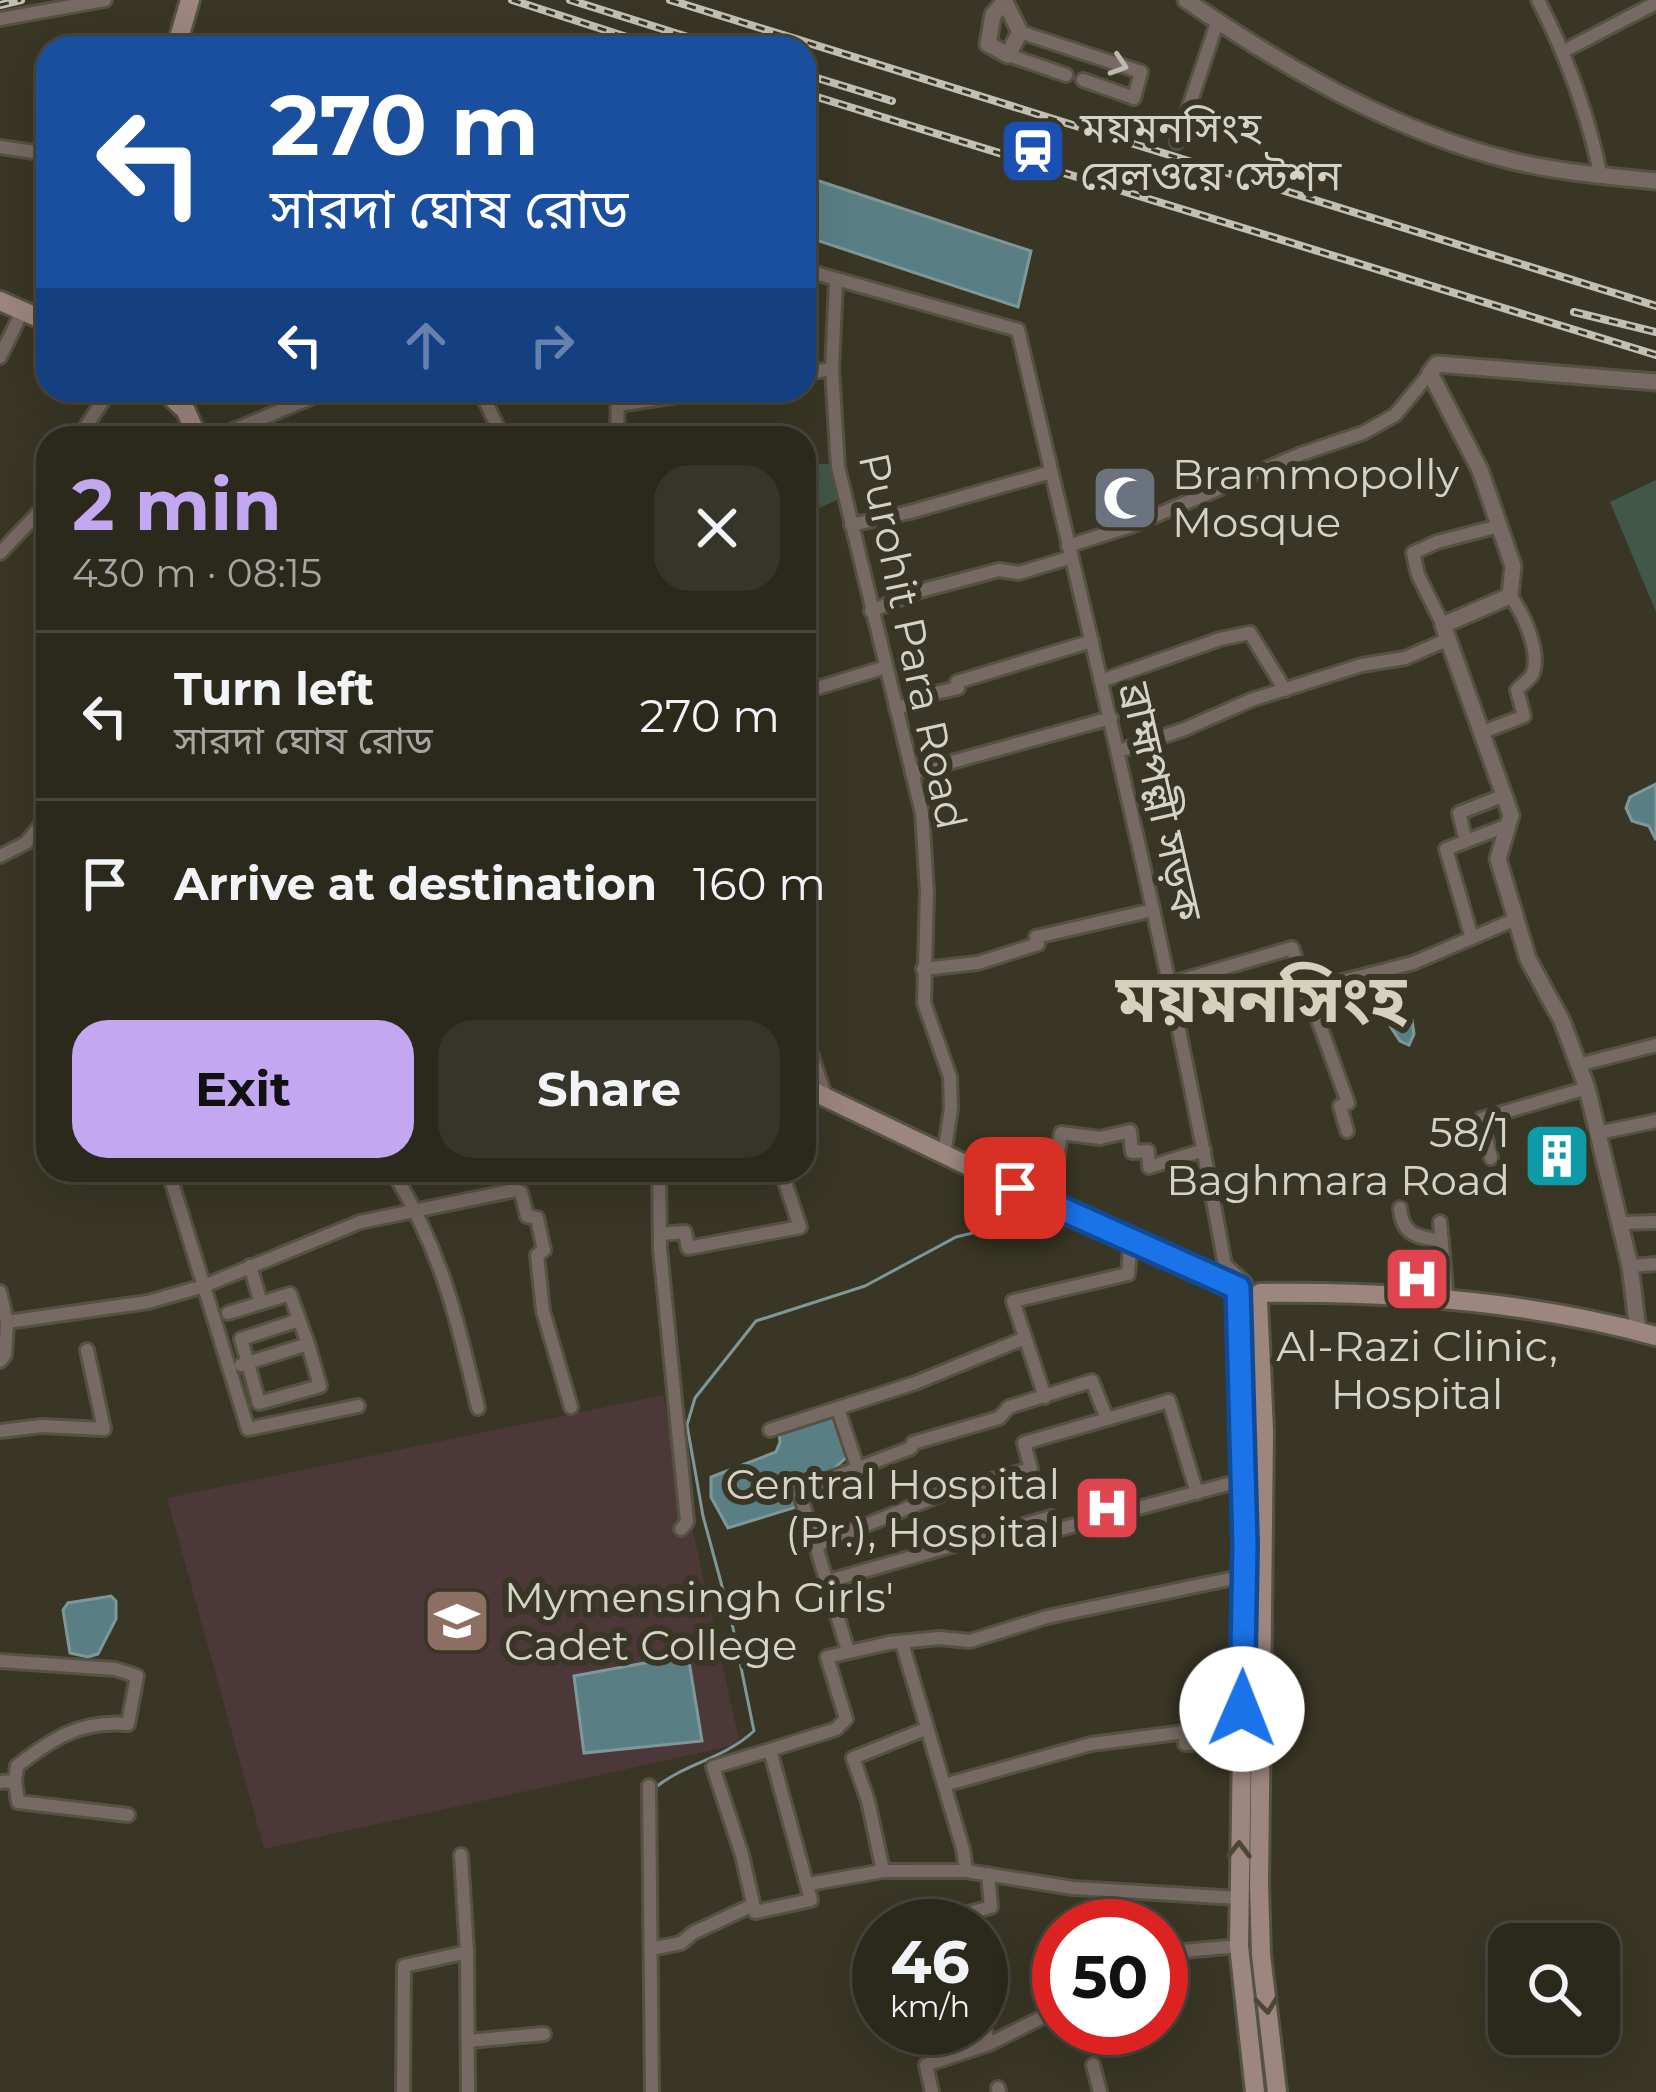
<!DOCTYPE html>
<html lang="en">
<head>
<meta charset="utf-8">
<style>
  :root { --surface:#2b281c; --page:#373429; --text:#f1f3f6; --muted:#a6a6a3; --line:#47443b; --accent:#c4a7f1 }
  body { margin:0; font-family:Montserrat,"Noto Sans Bengali",sans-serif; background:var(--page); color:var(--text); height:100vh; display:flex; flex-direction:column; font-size:45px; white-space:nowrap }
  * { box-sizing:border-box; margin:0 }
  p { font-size:39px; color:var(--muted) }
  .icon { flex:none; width:66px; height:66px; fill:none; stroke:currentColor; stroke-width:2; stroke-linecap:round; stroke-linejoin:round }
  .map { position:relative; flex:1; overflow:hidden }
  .side { position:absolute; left:36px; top:426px; width:780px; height:756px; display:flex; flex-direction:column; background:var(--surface); border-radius:36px; box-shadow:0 12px 48px #0002,0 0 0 3px var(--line) }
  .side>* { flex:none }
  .banner { position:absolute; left:36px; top:36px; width:780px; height:366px; border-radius:36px; box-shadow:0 12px 48px #0002,0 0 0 3px var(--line); background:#1a4fa0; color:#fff; overflow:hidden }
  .fabs { position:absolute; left:1488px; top:1923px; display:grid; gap:24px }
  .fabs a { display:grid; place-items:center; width:132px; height:132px; border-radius:24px; background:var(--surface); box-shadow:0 12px 48px #0002,0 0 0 3px var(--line); font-size:60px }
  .speed { position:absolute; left:852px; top:1899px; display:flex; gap:24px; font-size:60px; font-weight:700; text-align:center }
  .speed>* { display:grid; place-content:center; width:156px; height:156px; border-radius:50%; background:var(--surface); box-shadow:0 12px 48px #0002,0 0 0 3px var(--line); line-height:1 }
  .speed small { font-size:30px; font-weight:400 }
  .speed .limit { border:18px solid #d22; background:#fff; color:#111 }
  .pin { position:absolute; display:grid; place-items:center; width:102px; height:102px; color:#fff; margin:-51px; border-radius:24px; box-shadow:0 6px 18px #0006 }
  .me { position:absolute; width:132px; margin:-66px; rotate:1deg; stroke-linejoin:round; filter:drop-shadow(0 0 9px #0008) }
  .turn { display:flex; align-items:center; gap:42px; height:252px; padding:0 36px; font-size:54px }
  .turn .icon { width:156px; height:156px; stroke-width:2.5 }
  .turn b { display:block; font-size:84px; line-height:102px }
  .lanes { display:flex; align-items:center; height:114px; padding:0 36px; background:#0003; justify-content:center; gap:60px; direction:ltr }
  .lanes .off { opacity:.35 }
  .round { display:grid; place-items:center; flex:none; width:126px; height:126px; border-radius:36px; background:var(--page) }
  .headline { display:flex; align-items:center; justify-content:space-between; height:204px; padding:0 36px }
  h1 { font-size:72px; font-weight:700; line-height:90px; color:var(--accent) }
  .action { display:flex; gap:24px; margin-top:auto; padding:24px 36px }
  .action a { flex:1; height:138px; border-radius:36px; background:var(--accent); color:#111; font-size:48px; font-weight:700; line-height:138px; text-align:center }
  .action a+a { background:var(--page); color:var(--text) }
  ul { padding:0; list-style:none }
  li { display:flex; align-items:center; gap:36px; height:168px; padding:0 36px; border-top:3px solid var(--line) }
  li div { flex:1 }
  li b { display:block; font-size:45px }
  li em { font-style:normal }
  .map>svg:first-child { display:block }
  .education { fill:#4c3739 }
  .green { fill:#42574a }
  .water { fill:#597f85; stroke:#7e9899; stroke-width:3 }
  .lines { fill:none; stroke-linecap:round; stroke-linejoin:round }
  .stream { stroke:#7e9899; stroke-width:3 }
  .minor-casing { stroke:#555242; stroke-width:18 }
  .tertiary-casing { stroke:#555242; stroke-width:21 }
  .secondary-casing { stroke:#555242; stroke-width:24 }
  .minor { stroke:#776964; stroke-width:12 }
  .tertiary { stroke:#776964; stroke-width:15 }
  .secondary { stroke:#9c867e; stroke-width:18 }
  .rail-casing { stroke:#c2c0b4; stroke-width:8 }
  .rail { stroke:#393625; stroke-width:3; stroke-dasharray:9; stroke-linecap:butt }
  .oneway { stroke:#beb8af }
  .oneway2 { stroke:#4d4637 }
  .route-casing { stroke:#114b97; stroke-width:30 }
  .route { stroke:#1a73e8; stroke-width:21 }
  .labels { text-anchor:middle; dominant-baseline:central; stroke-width:12; stroke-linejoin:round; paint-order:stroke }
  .poi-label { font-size:42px; fill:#d5d3c8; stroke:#393625; text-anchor:start }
  .street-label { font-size:42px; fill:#d5d3c8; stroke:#393625 }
  .town-label { font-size:66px; font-weight:bold; fill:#d5d1bd; stroke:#393625 }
</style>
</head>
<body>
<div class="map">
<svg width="1656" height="2092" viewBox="0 0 1656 2092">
  <rect width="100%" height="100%" fill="#393625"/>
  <path class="education" d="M 663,1395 L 740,1744 L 264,1849 L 167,1498 Z"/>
  <g class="green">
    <path d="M 808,435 L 814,464 L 829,464 L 837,500 L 819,508 L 816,502 L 804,505 L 804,438 L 800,438 Z"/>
    <path d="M 1656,480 L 1656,612 L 1610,502 Z"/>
  </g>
  <g class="water">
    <path d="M 804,176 L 1031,251 L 1018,307 L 804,236 Z"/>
    <path d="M 1656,784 L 1656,840 L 1649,826 L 1632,821 L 1626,808 L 1630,797 Z"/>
    <path d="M 1400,1012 L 1412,1020 L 1414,1034 L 1409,1045 L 1400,1041 L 1390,1026 L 1392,1017 Z"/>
    <path d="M 829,1415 L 836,1416 L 848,1456 L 829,1473 L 801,1486 L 796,1507 L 728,1528 L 711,1497 L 711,1477 L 776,1452 L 780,1442 L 779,1431 Z"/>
    <path d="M 111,1596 L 116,1601 L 116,1619 L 98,1654 L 88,1657 L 70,1653 L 63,1610 L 68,1603 Z"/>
    <path d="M 688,1655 L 702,1741 L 584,1753 L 574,1676 Z"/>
  </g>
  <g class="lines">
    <g class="stream">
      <path d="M 656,1787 C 688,1762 722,1760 754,1731 L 732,1623 L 703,1516 L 687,1425 L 695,1398 L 756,1321 L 865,1286 L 956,1237 L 1047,1215"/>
      <path d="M 657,1998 L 657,2030"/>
    </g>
    <defs>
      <g id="minor">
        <path d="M 1538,0 C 1567,56 1588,115 1601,177"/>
        <path d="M 0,19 L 105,0"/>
        <path d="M 1020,32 L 1141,72 L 1134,98 L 1083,80"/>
        <path d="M 1562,52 L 1656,3"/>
        <path d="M 1008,55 L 1066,75"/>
        <path d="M 1177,142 L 1218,20"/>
        <path d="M 0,147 L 48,154"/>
        <path d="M 804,270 L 1018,330 C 1091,641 1168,950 1225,1265 L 1245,1283"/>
        <path d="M 836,280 L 832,369 L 838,467 L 922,813 L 927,892 L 924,1003 L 950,1077 L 951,1108 L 944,1155"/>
        <path d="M 0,357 L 23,310"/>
        <path d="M 804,373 L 832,369"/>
        <path d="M 480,390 L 503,438"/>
        <path d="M 618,405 L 715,390"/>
        <path d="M 94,438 L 87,425 L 110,390"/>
        <path d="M 214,438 L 330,390"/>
        <path d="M 617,438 L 618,390"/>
        <path d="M 851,525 L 910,512 L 1051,472"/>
        <path d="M 1068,546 L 1131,526 L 1301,454 L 1363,433 L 1395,415 L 1430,373"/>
        <path d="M 0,553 L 48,503"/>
        <path d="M 871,611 L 920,591 L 999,570 L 1019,573 L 1072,557"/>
        <path d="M 1443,625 L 1418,575 L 1413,553 L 1437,542 L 1499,526"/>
        <path d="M 1101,681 L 1220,639 L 1250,633 L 1285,690"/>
        <path d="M 804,692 L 886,667"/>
        <path d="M 896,708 L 922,701 L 922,696 L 958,688 L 957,682 L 1092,641"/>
        <path d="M 1483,732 L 1524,716 L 1517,690 C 1519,688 1531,677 1532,675 C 1542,654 1523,612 1510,596"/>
        <path d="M 1119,751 L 1185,729 L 1251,700 L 1362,665 L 1405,658 L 1449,639"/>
        <path d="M 912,773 L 1111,718"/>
        <path d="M 1466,841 L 1459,813 L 1505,795"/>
        <path d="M 0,856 L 26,843 L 48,816"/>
        <path d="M 1472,938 L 1446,849 L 1508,825"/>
        <path d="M 923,969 L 978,963 L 1038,944 L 1036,937 L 1153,910"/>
        <path d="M 1335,983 L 1413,963 L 1516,919"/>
        <path d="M 1169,984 L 1292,948 L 1348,1103 L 1340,1106 L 1347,1131"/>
        <path d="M 804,1033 L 826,1098"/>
        <path d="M 1578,1065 L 1656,1045"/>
        <path d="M 1598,1133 L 1656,1121"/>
        <path d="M 1491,1158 L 1481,1119 L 1587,1088"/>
        <path d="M 168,1170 L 248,1429 L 358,1406"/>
        <path d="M 392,1170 C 441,1250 457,1317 478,1408"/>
        <path d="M 659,1170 L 660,1249 L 687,1522 L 681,1529"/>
        <path d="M 516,1190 L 521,1192 L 527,1216 L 537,1218 L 544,1250 L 537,1255 L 543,1311 L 571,1407"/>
        <path d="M 1050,1205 L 1061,1133 L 1100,1138 L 1130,1131 L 1132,1152 L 1148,1151 L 1149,1167 L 1204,1150"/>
        <path d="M 1400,1208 C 1402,1236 1418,1237 1442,1241"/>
        <path d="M 1440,1222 L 1447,1300"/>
        <path d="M 1620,1223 L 1656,1222"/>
        <path d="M 660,1234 L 685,1232 L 688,1248 L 800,1227 L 781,1170"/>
        <path d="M 250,1266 L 261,1303"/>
        <path d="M 1630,1266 L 1656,1264"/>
        <path d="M 0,1292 L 7,1322 L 148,1302 L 204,1286 L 360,1222 L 516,1190 L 511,1170"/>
        <path d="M 228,1313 L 290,1294 L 308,1344 L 241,1365"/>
        <path d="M 299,1320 L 241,1339 L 259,1403 L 320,1386 L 308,1344"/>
        <path d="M 0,1361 L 5,1355 L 7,1322"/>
        <path d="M 1045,1397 L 1013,1301 L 1128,1274 L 1131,1238"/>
        <path d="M 838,1409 L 857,1466"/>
        <path d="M 770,1430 L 915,1383 L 1025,1338"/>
        <path d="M 0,1431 L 42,1426 L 104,1429 L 87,1350"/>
        <path d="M 817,1545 L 945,1493 L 1031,1469 L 1024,1443 L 1169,1401 L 1197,1493"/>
        <path d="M 829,1581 L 1051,1517 L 1056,1530 L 1243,1480"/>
        <path d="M 902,1643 L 963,1849 L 966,1871 L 1073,1888 L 1238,1898"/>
        <path d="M 848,1651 L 800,1494 L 803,1489 L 911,1448 L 913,1443 L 999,1418 L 1009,1407 L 1092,1381 L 1107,1419"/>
        <path d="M 0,1661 L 115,1669 L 137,1676 L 128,1724 C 81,1720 53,1738 17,1766 L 15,1781"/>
        <path d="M 770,1750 L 713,1767 L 742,1855 L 755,1912 L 811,1900 L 770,1750 L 836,1729 L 846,1719 L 827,1657 L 889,1643 L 939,1638 L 970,1641 L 1047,1617 L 1244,1576"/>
        <path d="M 0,1782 L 15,1781 L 18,1802 L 128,1815"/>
        <path d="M 944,1785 L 1091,1744 L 1185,1732 L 1185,1744 L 1241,1742"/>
        <path d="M 649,1786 L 652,2092"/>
        <path d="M 883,1871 L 868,1801 L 853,1758 L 923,1730"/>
        <path d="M 809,1884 L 883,1871 L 966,1871"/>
        <path d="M 961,1926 L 958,1916 L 991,1907 L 988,1874"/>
        <path d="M 651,1949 L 681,1943 L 693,1933 L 753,1905"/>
        <path d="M 467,1952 L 468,2092"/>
        <path d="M 1161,1953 L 1239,1946"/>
        <path d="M 468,2041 L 544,2034"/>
        <path d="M 989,2044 L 1059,2009"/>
        <path d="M 1093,2065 L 1100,2092"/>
        <path d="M 998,2088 L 999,2092"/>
        <path d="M 403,2092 L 404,1966 L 467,1952 L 461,1855"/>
        <path d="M 932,2092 L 926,2065 L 989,2044 L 982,2021 L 981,1992"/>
      </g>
      <g id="tertiary">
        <path d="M 1186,0 C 1284,67 1393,131 1509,160 C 1557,172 1607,176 1656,181"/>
        <path d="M 1004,2 L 993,15 L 988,44 L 1008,55 L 1020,32 L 1004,0"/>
        <path d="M 1638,1331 L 1630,1266 L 1587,1088 L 1562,1021 L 1528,959 L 1498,859 L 1511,815 L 1443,625 L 1510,596 L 1513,566 L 1480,470 L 1430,373 L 1437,364 L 1656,382"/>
      </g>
      <g id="secondary">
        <path d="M 176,48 L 190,0"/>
        <path d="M 0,301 L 48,322"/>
        <path d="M 164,390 L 186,411 L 198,438"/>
        <path d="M 804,1087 L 1050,1205 L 1238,1288"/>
        <path d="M 1260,1293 C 1392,1291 1529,1301 1656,1336"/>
        <path d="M 1238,1300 L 1245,1545 L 1239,1946 L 1255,2092"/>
        <path d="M 1258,1301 L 1264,1431 L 1259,1884 L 1261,1955 L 1277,2092"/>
      </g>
    </defs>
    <use href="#minor" class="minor-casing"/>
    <use href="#tertiary" class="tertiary-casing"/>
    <use href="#secondary" class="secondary-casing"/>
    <use href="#minor" class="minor"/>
    <use href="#tertiary" class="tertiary"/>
    <use href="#secondary" class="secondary"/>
    <defs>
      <g id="rail">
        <path d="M 512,0 L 661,48"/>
        <path d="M 570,0 L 723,48"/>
        <path d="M 670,0 L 1656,306"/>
        <path d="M 0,5 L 21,0"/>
        <path d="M 804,74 L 892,101"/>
        <path d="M 804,93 L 1656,355"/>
        <path d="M 1574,312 L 1656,332"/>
      </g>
    </defs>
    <use href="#rail" class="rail-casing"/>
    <use href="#rail" class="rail"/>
  </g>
  <defs><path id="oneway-chevron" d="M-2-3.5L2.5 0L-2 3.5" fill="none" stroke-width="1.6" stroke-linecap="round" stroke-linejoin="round" transform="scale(3)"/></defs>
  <use class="oneway" href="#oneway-chevron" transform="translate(1119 65) rotate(18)"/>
  <g class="oneway2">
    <use href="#oneway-chevron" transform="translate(1239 1850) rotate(-89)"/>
    <use href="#oneway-chevron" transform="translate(1267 2005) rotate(84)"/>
  </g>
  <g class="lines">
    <defs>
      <path id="route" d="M 1015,1188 L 1238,1288 L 1245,1545 L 1242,1709"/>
    </defs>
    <use href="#route" class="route-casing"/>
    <use href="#route" class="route"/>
  </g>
  <defs>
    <symbol id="station-square" viewBox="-11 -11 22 22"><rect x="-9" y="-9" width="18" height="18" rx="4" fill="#1a4fb4" stroke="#393625"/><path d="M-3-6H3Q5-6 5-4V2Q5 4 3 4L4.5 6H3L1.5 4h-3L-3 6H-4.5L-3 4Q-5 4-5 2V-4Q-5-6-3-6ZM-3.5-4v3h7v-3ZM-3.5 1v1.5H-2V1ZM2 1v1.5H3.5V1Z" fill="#fff"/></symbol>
    <symbol id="mosque-square" viewBox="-11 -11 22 22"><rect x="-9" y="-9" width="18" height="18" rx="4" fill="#6b7280" stroke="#393625"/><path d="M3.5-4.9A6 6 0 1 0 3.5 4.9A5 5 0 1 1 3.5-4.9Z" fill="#fff"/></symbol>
    <symbol id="building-square" viewBox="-11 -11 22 22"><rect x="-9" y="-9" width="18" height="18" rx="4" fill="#0f9aa8" stroke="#393625"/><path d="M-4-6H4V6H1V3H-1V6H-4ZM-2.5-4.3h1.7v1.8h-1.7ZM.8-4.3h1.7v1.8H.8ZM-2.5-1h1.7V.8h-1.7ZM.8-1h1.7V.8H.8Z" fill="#fff"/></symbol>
    <symbol id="hospital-square" viewBox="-11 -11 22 22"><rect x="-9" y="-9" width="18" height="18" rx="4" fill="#e0444e" stroke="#393625"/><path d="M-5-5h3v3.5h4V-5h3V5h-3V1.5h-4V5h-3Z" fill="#fff"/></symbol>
    <symbol id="university-square" viewBox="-11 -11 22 22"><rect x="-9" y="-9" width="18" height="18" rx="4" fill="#8d6e63" stroke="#393625"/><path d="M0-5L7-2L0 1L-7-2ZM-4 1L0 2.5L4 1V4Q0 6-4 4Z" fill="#fff"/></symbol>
  </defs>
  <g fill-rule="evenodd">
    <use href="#station-square" x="995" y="113" width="76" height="76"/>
    <use href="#mosque-square" x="1087" y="460" width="76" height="76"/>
    <use href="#building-square" x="1519" y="1118" width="76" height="76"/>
    <use href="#hospital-square" x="1379" y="1241" width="76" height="76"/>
    <use href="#hospital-square" x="1069" y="1470" width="76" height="76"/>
    <use href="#university-square" x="419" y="1583" width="76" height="76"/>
  </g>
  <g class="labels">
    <g class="poi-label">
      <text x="1080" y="127">ময়মনসিংহ<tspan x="1080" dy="48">রেলওয়ে স্টেশন</tspan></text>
      <text x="1172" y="474">Brammopolly<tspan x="1172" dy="48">Mosque</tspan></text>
      <text x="1510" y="1132" text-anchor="end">58/1<tspan x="1510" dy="48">Baghmara Road</tspan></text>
      <text x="1417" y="1346" text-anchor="middle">Al-Razi Clinic,<tspan x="1417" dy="48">Hospital</tspan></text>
      <text x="1060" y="1484" text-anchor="end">Central Hospital<tspan x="1060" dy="48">(Pr.), Hospital</tspan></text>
      <text x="504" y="1597">Mymensingh Girls'<tspan x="504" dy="48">Cadet College</tspan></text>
    </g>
    <g class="street-label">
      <text transform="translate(913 641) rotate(78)">Purohit Para Road</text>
      <text transform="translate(1162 802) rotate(77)">ব্রাহ্মপল্লী সড়ক</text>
    </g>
    <g class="town-label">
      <text x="1261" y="998">ময়মনসিংহ</text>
    </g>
  </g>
</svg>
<div class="fabs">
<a><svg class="icon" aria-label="search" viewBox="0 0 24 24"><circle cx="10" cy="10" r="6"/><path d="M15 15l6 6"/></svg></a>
</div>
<div class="speed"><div>46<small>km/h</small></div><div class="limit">50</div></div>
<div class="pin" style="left:1015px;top:1188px;background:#d93025"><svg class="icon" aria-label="arrive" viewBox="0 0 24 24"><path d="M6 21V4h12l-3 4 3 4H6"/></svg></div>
<svg class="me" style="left:1242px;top:1709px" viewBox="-20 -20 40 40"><circle r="19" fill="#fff"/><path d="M0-13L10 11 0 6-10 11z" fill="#1a73e8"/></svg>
<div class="banner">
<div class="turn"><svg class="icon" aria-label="left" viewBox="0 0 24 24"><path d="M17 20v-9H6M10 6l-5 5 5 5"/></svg><div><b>270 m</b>সারদা ঘোষ রোড</div></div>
<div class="lanes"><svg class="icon" aria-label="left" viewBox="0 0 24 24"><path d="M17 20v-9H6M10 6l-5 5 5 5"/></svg><svg class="icon off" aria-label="ahead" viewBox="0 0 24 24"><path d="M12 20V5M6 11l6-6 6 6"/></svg><svg class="icon off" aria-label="right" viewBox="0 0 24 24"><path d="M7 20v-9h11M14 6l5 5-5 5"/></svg></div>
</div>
<section class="side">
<div class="headline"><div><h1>2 min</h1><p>430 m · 08:15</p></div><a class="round"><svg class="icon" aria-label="close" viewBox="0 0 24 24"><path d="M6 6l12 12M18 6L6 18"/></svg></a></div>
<ul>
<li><svg class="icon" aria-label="left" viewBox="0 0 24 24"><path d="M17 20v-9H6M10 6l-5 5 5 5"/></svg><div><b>Turn left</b><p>সারদা ঘোষ রোড</p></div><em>270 m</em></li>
<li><svg class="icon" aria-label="arrive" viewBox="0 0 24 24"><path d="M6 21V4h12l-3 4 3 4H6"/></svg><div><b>Arrive at destination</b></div><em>160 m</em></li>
</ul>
<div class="action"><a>Exit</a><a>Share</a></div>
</section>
</div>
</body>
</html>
